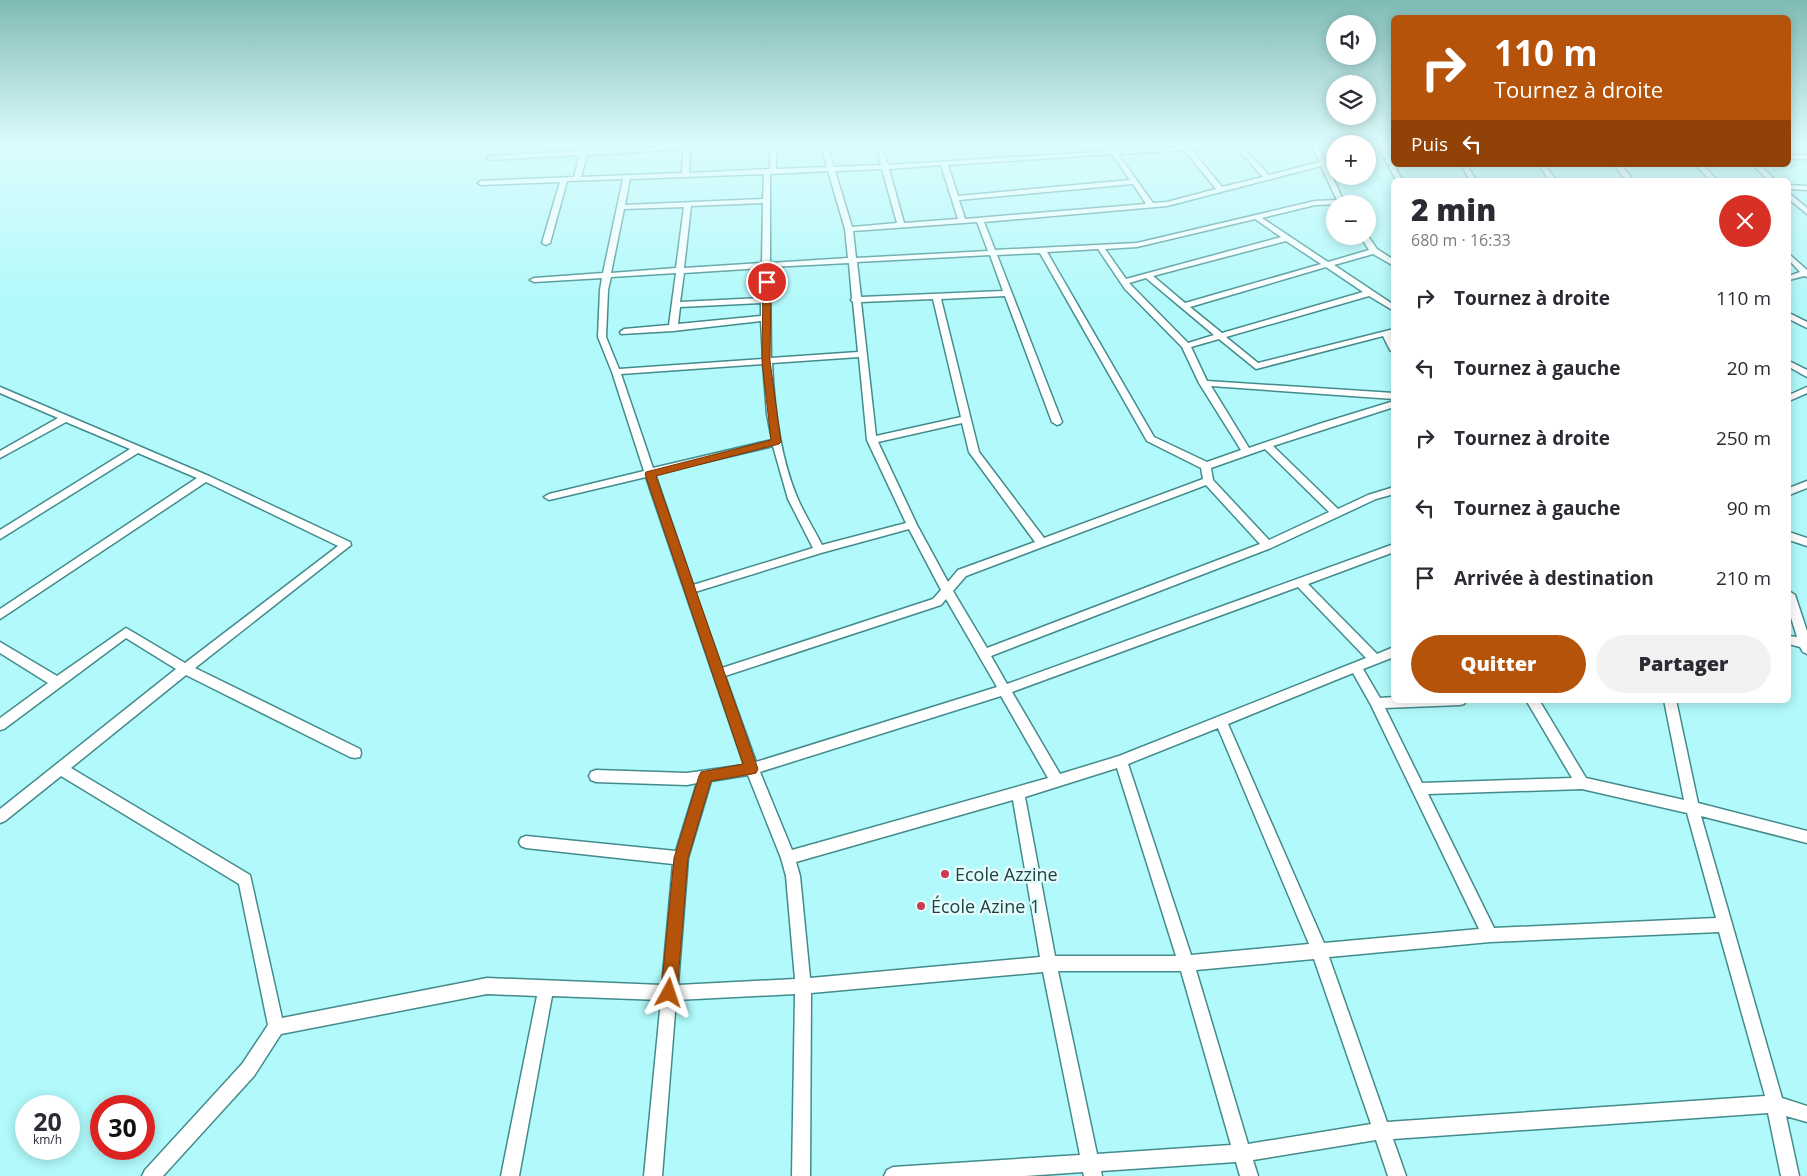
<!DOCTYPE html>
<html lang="fr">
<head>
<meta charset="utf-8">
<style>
  :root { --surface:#fff; --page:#f2f2f3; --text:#2b2b33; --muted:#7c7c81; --accent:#b45309 }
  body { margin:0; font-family:"Open Sans",sans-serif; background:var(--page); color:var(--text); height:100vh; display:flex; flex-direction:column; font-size:19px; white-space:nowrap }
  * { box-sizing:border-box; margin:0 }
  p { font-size:16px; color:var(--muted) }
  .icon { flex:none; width:28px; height:28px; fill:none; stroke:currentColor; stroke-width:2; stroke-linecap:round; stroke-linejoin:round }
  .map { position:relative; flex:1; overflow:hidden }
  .details { position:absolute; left:1391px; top:178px; width:400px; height:525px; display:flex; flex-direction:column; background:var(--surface); border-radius:8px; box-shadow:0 2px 12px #0003 }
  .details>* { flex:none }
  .hud { position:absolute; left:1391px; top:15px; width:400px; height:152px; border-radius:8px; box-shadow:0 2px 12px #0003; background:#b45309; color:#fff; overflow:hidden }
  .tools { position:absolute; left:1326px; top:15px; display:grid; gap:10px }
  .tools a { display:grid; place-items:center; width:50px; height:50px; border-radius:50%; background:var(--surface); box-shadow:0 2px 12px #0003; font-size:25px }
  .speed { position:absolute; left:15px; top:1095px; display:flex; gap:10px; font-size:25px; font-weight:700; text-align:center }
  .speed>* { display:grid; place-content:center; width:65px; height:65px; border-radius:50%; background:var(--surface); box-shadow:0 2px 12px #0003; line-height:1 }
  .speed small { font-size:12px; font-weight:400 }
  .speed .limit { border:8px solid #d22; background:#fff; color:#111 }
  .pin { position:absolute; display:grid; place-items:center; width:42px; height:42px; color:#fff; margin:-21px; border:2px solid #fff; border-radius:50%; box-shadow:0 1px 5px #0007 }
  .me { position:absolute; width:55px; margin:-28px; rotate:5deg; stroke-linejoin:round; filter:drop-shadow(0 0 4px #0008) }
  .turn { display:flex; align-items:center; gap:18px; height:105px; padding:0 20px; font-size:22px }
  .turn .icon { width:65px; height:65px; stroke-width:2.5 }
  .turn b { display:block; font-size:35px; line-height:42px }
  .then { display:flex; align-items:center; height:48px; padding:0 20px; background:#0003; gap:10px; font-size:19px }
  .round { display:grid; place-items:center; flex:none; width:52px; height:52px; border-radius:26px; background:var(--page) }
  .head { display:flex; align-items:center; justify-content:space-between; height:85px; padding:0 20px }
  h1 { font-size:30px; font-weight:800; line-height:38px }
  .action { display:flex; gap:10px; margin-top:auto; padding:10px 20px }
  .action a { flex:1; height:58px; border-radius:30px; background:var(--accent); color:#fff; font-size:20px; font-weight:800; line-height:58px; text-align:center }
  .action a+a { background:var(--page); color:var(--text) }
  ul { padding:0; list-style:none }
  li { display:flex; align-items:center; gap:15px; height:70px; padding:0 20px }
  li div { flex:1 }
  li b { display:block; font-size:19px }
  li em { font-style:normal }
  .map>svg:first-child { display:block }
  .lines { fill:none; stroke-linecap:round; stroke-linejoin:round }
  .minor-casing { stroke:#448b8c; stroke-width:3 }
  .minor { fill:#fff; fill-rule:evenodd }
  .route { fill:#b45309; stroke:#753606 }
  .poi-dot { fill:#cb3a4f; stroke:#e2fdfd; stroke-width:2 }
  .labels { text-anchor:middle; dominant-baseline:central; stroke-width:5; stroke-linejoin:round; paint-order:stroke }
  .near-poi-label { font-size:18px; fill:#244142; stroke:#e2fdfd; text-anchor:start }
</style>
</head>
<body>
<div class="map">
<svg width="1807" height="1176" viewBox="0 0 1807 1176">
  <rect width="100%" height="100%" fill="#b1f9fa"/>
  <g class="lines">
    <defs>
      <g id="minor">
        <path d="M 583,145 L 589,145 L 588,151 L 690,145 L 689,173 L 770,169 L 770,149 L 762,148 L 761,145 L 773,145 L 776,147 L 776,169 L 827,167 L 821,145 L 827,145 L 834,167 L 881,165 L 876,145 L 882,145 L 888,165 L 1109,151 L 1107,147 L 1110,145 L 1116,150 L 1232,145 L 1229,147 L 1191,149 L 1222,187 L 1263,177 L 1234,145 L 1240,145 L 1269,175 L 1319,162 L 1312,145 L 1318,145 L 1345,204 L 1315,205 L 1262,218 L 1328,262 L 1369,250 L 1360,236 L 1368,236 L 1377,249 L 1394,260 L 1394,266 L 1373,254 L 1334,265 L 1394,305 L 1394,311 L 1369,296 L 1226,337 L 1258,363 L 1394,329 L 1394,334 L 1391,334 L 1394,340 L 1394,353 L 1390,350 L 1383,336 L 1256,369 L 1219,339 L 1191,347 L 1207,381 L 1394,393 L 1394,399 L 1211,386 L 1249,448 L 1319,424 L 1394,401 L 1394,407 L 1273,446 L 1338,509 L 1368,495 L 1394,487 L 1394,494 L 1376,499 L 1271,548 L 991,656 L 1007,684 L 1394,544 L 1394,552 L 1308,584 L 1377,654 L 1394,647 L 1394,657 L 1363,669 L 1380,698 L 1394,697 L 1394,700 L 1466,700 L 1464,704 L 1460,705 L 1385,708 L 1422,783 L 1572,778 L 1526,700 L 1539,700 L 1586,778 L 1684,800 L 1664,700 L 1676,700 L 1698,803 L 1807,831 L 1807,843 L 1701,816 L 1782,1098 L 1807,1106 L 1807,1122 L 1786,1116 L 1799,1176 L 1781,1176 L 1768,1113 L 1393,1139 L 1406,1176 L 1388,1176 L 1376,1140 L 1253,1160 L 1258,1176 L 1240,1176 L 1236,1162 L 1101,1171 L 1102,1176 L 1084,1176 L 1083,1172 L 1025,1176 L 884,1176 L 887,1170 L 893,1167 L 1080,1155 L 1043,972 L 811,993 L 810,1176 L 792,1176 L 795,994 L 676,1000 L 662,1176 L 644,1176 L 661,1000 L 552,996 L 519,1176 L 501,1176 L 537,996 L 487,994 L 281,1034 L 254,1076 L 163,1176 L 142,1176 L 145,1170 L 242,1064 L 268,1025 L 239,884 L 61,776 L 5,821 L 0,823 L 0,809 L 176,669 L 126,638 L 4,729 L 0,730 L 0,718 L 48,683 L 0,653 L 0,642 L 57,676 L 126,628 L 185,663 L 338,546 L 206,482 L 0,619 L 0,609 L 197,478 L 138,453 L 0,539 L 0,530 L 130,449 L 66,422 L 0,458 L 0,451 L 58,418 L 0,393 L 0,387 L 209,476 L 350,542 L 351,545 L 195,668 L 360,749 L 361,753 L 360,757 L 355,758 L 350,757 L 186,675 L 71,768 L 250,875 L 282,1018 L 487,978 L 662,985 L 673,864 L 526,848 L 521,846 L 519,842 L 521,838 L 526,836 L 676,851 L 697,783 L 687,785 L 596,782 L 591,780 L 589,776 L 591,772 L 596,770 L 687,773 L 744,765 L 646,477 L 549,500 L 544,497 L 549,494 L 644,471 L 612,372 L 598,337 L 600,290 L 602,278 L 534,282 L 530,280 L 534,278 L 603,273 L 623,179 L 567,181 L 550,243 L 546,245 L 542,243 L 560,182 L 481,185 L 478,183 L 481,181 L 574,177 L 580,155 L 490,160 L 487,158 L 490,156 L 581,151 ZM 683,149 L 682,173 L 581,177 L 587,155 ZM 1184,150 L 1216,189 L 1167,202 L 1153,203 L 1118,154 ZM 1112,154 L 1130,180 L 958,196 L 948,165 ZM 941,165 L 958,219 L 904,223 L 889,169 ZM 1321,166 L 1337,200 L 1315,201 L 1137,243 L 995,250 L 984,222 L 1167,206 ZM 882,169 L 897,223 L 852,227 L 835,171 ZM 828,171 L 845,229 L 848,258 L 770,263 L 770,174 ZM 764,174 L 763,199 L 625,205 L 630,179 ZM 1133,184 L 1146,204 L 965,219 L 959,200 ZM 763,203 L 762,263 L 684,268 L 691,206 ZM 684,207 L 676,268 L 611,273 L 624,209 ZM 1255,219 L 1281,237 L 1126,279 L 1105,249 L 1137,247 ZM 977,222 L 988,251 L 856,258 L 853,231 ZM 1286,241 L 1321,264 L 1185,303 L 1153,276 ZM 1098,249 L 1125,289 L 1182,347 L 1199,383 L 1241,450 L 1207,462 L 1154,437 L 1047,252 ZM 1040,253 L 1147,441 L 1201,468 L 1203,479 L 1044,538 L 979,452 L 941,299 L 1005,296 L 1052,422 L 1057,425 L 1060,424 L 1062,422 L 997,255 ZM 990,255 L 1003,291 L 861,297 L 857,262 ZM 849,263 L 852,298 L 851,300 L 853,302 L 858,352 L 771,358 L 770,267 ZM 1326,267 L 1363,292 L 1222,333 L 1190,307 ZM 762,268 L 761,298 L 680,302 L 684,273 ZM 676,273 L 669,325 L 624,329 L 620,332 L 621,334 L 673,331 L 761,321 L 763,359 L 619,369 L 606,337 L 608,290 L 611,277 ZM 1146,278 L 1214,335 L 1188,343 L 1129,283 ZM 933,299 L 961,417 L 876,436 L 861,302 ZM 761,303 L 761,316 L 678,324 L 680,307 ZM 859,357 L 867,440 L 906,523 L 822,545 C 814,529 804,514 797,497 C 780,456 774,407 772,363 ZM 763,364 L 767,414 L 772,440 L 653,468 L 621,374 ZM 962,423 L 969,452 L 1035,542 L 958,570 L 948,582 L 917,525 L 878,442 ZM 773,446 L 788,499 L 813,548 L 693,585 L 655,474 ZM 1265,449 L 1329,512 L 1269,540 L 1213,480 L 1211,468 ZM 1206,485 L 1260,544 L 987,648 L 953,591 L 966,576 ZM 909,529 L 941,590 L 933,599 L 722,668 L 695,592 L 821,553 ZM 1298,587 L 1366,658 L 1119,756 L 1060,774 L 1012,692 ZM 946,599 L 997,687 L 756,762 L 725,676 L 941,605 ZM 1353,673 L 1371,705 L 1479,929 L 1324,943 L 1228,724 ZM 1001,696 L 1048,778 L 792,850 L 760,772 ZM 1218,728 L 1309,944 L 1191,955 L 1128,764 ZM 1117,768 L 1176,956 L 1055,956 L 1025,797 ZM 748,775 L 781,858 L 786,876 L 795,979 L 678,985 L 688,858 L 711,781 ZM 1582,789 L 1687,813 L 1716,918 L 1494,928 L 1428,794 ZM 1013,800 L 1040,957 L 810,978 L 800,876 L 796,862 ZM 1719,932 L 1765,1096 L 1387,1122 L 1329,957 L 1490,942 ZM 1314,959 L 1371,1124 L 1248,1144 L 1196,970 ZM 1058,971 L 1181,971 L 1231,1145 L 1097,1154 Z"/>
        <path d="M 1378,145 L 1384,145 L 1402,180 L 1396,180 Z"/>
        <rect x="1789" y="155" width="18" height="4"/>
        <path d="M 1461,165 L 1467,165 L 1476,180 L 1470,180 Z"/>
        <path d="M 1539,165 L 1545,165 L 1556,180 L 1549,180 Z"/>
        <path d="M 1614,165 L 1621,165 L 1633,180 L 1626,180 Z"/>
        <path d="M 1696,165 L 1703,165 L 1717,180 L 1710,180 Z"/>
        <path d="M 1753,165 L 1760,165 L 1775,180 L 1768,180 Z"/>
        <path d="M 1789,185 L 1807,186 L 1807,190 L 1789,189 Z"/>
        <path d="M 1789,193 L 1807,208 L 1807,214 L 1789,199 Z"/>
        <path d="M 1789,254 L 1807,270 L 1807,277 L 1804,276 L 1789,280 L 1789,276 L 1800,272 L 1789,260 Z"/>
        <path d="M 1789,313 L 1807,322 L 1807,328 L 1789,319 Z"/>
        <path d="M 1789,361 L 1807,370 L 1807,377 L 1789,367 Z"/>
        <path d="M 1807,387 L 1807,393 L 1789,401 L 1789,395 Z"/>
        <path d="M 1807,481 L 1807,488 L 1789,495 L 1789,488 Z"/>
        <path d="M 1789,532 L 1807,538 L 1807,546 L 1789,540 Z"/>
        <path d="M 1789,591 L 1795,595 L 1807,631 L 1807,654 L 1803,652 L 1800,647 L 1789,644 L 1789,636 L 1797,637 L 1789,611 Z"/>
      </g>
    </defs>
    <use href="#minor" class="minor-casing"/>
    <use href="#minor" class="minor"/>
  </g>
  <linearGradient id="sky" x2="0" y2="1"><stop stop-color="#80bbb5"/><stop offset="0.47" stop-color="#dcfcfd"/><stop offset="1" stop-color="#dcfcfd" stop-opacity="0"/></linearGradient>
  <rect width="1807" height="309" fill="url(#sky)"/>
  <path class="route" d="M 767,280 L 771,282 L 770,361 L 781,442 L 779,444 L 656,476 L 758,769 L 756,773 L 752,774 L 711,781 L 688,858 L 677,993 L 675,999 L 669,1001 L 664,999 L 661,993 L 674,858 L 699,776 L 701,772 L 706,771 L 743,764 L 645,474 L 646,472 L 771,440 L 762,361 L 763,282 Z"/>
  <g class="poi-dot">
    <circle cx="945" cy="874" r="5"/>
    <circle cx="921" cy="906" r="5"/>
  </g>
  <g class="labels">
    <g class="near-poi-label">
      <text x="955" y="874">Ecole Azzine</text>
      <text x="931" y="906">École Azine 1</text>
    </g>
  </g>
</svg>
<div class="tools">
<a><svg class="icon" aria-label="sound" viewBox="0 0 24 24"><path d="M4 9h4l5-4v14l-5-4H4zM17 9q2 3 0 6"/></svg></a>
<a><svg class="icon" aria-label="layers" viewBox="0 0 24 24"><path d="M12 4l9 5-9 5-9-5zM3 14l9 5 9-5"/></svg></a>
<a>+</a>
<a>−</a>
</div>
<div class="speed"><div>20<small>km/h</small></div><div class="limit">30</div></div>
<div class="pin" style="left:767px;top:282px;background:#d93025"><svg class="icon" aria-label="arrive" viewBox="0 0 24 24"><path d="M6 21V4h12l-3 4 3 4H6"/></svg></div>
<svg class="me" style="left:669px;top:993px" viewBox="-20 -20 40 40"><path d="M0-17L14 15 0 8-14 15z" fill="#b45309" stroke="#fff" stroke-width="4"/></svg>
<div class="hud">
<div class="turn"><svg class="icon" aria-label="right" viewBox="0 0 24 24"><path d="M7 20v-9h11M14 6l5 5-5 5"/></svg><div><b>110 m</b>Tournez à droite</div></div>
<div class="then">Puis<svg class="icon" aria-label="left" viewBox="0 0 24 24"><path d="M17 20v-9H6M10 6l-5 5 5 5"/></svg></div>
</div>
<section class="details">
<div class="head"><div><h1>2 min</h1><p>680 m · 16:33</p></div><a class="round" style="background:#d93025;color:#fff"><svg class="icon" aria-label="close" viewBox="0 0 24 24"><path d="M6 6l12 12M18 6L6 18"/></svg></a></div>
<ul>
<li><svg class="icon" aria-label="right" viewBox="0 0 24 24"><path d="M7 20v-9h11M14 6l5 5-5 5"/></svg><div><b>Tournez à droite</b></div><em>110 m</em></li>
<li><svg class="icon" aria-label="left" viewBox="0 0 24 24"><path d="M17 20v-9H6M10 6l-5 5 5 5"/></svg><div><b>Tournez à gauche</b></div><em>20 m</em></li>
<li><svg class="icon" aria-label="right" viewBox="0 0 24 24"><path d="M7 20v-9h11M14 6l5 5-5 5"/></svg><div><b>Tournez à droite</b></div><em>250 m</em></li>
<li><svg class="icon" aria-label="left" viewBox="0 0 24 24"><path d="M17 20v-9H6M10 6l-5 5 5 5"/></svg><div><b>Tournez à gauche</b></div><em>90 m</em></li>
<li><svg class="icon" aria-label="arrive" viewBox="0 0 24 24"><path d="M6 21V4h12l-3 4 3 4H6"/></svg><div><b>Arrivée à destination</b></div><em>210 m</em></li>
</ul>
<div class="action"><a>Quitter</a><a>Partager</a></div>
</section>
</div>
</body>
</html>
